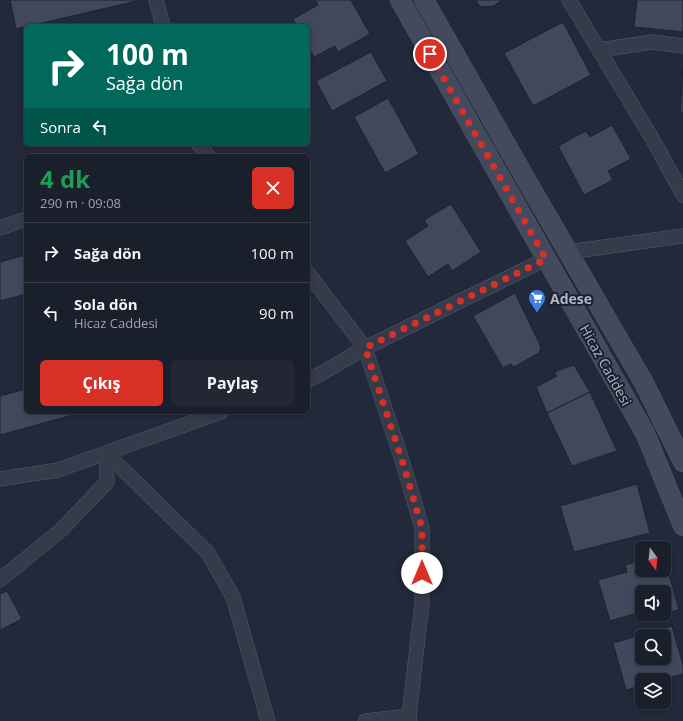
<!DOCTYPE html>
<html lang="tr">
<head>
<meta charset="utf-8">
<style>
  :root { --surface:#1a1f2c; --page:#232734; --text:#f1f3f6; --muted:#9fa2a9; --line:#383d48; --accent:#d93025 }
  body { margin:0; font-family:"Open Sans",sans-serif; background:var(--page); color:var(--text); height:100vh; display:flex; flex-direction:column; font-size:15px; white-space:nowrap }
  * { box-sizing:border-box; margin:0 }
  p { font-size:13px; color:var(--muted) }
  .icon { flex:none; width:22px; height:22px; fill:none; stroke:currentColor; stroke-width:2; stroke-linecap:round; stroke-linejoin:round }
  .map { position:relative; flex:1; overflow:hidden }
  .panel { position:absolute; left:24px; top:154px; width:286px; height:260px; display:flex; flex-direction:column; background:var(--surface); border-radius:6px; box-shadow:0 2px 6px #0003,0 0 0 1px var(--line) }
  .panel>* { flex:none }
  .top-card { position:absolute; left:24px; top:24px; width:286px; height:122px; border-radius:6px; box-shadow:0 2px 6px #0003,0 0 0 1px var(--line); background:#00695c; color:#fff; overflow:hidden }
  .needle { width:26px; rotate:165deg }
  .buttons { position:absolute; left:635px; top:541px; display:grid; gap:8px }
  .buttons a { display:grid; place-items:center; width:36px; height:36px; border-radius:6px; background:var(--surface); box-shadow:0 2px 6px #0003,0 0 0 1px var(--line); font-size:20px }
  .pin { position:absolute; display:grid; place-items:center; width:34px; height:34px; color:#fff; margin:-17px; border:2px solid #fff; border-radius:50%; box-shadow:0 1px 4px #0007 }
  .me { position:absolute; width:44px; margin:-22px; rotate:0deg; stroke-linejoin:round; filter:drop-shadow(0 0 3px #0008) }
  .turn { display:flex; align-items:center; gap:14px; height:84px; padding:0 16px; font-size:18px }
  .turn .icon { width:52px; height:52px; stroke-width:2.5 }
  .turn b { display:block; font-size:28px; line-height:34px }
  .then { display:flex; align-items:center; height:38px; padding:0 16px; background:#0003; gap:8px; font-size:15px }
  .round { display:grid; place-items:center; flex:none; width:42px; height:42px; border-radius:6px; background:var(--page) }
  .headline { display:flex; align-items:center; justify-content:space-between; height:68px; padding:0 16px }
  h1 { font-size:24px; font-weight:700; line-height:30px; color:#1e9e55 }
  .action { display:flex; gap:8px; margin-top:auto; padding:8px 16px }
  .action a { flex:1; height:46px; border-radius:6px; background:var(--accent); color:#fff; font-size:16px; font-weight:700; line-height:46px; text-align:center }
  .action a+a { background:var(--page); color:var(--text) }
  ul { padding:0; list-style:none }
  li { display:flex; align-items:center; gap:12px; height:60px; padding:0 16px; border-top:1px solid var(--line) }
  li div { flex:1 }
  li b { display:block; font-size:15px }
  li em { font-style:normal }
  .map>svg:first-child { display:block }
  .building { fill:#41485c; stroke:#1d2231; fill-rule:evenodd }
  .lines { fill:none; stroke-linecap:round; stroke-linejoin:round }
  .minor-casing { stroke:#535968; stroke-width:15 }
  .secondary-casing { stroke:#535968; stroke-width:20 }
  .minor { stroke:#353b4a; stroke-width:14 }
  .secondary { stroke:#434a5d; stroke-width:19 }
  .route { stroke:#d93025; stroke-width:7; stroke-dasharray:0 12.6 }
  .labels { text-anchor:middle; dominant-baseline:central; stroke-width:4; stroke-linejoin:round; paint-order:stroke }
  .poi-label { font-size:14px; font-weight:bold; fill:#b0b6c6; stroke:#1b202f; text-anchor:start }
  .street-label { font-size:14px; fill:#b0b6c6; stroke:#1b202f }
</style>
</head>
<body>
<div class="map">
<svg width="683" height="721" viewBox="0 0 683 721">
  <rect width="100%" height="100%" fill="#22293a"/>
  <g class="building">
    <path d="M 10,0 L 136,0 L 137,1 L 16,29 Z"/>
    <path d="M 315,0 L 351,0 L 370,34 L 338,52 L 335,46 L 314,57 L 308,46 L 308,26 L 297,26 L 293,19 L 318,5 Z"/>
    <path d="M 476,0 L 502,0 L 494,6 L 480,7 Z"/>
    <path d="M 637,0 L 683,0 L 683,32 L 634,27 Z"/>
    <path d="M 563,22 L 591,75 L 533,106 L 504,53 Z"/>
    <path d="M 371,52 L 387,81 L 332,111 L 316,81 Z"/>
    <path d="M 683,66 L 683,113 L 680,113 Z"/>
    <path d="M 388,98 L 419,154 L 385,173 L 354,117 Z"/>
    <path d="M 612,125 L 631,159 L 608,171 L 613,180 L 584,195 L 558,146 L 586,131 L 590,137 Z"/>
    <path d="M 451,204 L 481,252 L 452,271 L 448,264 L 428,277 L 405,241 L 428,226 L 424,220 Z"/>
    <path d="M 26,255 L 26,294 L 0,301 L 0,262 Z"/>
    <path d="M 515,293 L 541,347 L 539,353 L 514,367 L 511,364 L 503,368 L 473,316 Z"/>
    <path d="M 574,365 L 590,392 L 547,413 L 536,387 L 557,376 L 554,372 Z"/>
    <path d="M 26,389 L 26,412 L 84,412 L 0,435 L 0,396 Z"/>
    <path d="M 590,392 L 617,451 L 572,466 L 547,413 Z"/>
    <path d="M 637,484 L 650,533 L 574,552 L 560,506 Z"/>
    <path d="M 664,556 L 679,610 L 664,614 L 664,592 L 642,592 L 642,614 L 664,614 L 639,621 L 637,613 L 610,621 L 598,580 L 627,572 L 625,565 L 642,560 L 642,570 L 664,570 Z"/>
    <path d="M 7,591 L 22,619 L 0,630 L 0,594 Z"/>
    <path d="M 672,626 L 683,665 L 683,674 L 661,680 L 642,680 L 642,685 L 626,690 L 613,643 ZM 642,636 L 664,636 L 664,658 L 642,658 Z"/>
  </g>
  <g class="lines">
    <defs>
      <g id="minor">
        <path d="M 156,0 L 163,26"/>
        <path d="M 569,0 L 653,140 L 683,195"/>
        <path d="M 599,50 L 652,42 L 683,46"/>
        <path d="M 198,144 L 208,156"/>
        <path d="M 0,228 L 26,219"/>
        <path d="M 568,252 L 683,236"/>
        <path d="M 308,273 L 365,348 L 402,460 L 422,528 L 422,603 L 409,716 L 410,721"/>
        <path d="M 308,380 L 315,377 L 365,348 L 546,259"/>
        <path d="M 106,453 L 208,553 L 233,597 L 268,721"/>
        <path d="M 0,479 L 58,470 L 221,412"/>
        <path d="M 0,580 L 61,530 L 107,482 L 106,453"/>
        <path d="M 365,721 L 409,716"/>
      </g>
      <g id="secondary">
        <path d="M 400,0 L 645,433 L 683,526"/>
        <path d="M 424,0 L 528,183 L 644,383 L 683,462"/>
      </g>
    </defs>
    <use href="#minor" class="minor-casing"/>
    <use href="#secondary" class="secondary-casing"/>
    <use href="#minor" class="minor"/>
    <use href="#secondary" class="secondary"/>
  </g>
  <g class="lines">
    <path class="route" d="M 422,573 L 422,528 L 402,460 L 365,348 L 546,259 L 430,54"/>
  </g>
  <defs>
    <symbol id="supermarket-pin" viewBox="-11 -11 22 30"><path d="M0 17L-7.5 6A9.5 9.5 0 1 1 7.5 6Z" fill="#3f7fe0" stroke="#1b202f"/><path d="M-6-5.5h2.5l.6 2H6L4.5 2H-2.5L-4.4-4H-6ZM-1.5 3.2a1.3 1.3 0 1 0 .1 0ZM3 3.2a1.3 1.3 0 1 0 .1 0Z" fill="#fff"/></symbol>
  </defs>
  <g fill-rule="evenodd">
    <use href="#supermarket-pin" x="527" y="288" width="20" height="27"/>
  </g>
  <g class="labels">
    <g class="poi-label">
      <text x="550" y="298">Adese</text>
    </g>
    <g class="street-label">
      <text transform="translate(606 365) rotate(61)">Hicaz Caddesi</text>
    </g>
  </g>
</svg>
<div class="buttons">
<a><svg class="needle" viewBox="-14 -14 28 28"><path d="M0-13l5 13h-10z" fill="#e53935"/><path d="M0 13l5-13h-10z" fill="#9fa2a9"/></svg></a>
<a><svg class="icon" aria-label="sound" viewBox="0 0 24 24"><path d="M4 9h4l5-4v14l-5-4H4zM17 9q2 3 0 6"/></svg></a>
<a><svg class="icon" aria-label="search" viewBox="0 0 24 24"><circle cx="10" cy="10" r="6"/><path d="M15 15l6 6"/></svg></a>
<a><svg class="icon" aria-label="layers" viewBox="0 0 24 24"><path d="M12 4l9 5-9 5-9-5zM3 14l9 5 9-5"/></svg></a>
</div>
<div class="pin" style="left:430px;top:54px;background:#d93025"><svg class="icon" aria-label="arrive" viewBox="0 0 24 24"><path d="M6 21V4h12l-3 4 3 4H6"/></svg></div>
<svg class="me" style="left:422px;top:573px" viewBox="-20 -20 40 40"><circle r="19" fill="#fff"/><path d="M0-13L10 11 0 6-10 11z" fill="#d93025"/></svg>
<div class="top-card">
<div class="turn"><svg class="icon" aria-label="right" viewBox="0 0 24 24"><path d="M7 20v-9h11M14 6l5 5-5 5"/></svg><div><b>100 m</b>Sağa dön</div></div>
<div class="then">Sonra<svg class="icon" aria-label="left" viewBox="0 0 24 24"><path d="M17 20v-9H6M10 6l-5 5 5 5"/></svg></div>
</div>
<section class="panel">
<div class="headline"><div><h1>4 dk</h1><p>290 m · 09:08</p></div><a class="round" style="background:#d93025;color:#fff"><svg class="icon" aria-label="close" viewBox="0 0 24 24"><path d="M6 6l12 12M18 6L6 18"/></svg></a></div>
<ul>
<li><svg class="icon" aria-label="right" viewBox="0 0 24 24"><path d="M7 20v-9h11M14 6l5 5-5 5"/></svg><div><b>Sağa dön</b></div><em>100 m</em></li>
<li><svg class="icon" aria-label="left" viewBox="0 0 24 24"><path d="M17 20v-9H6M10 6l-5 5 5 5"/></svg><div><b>Sola dön</b><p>Hicaz Caddesi</p></div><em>90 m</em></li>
</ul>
<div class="action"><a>Çıkış</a><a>Paylaş</a></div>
</section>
</div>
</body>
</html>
